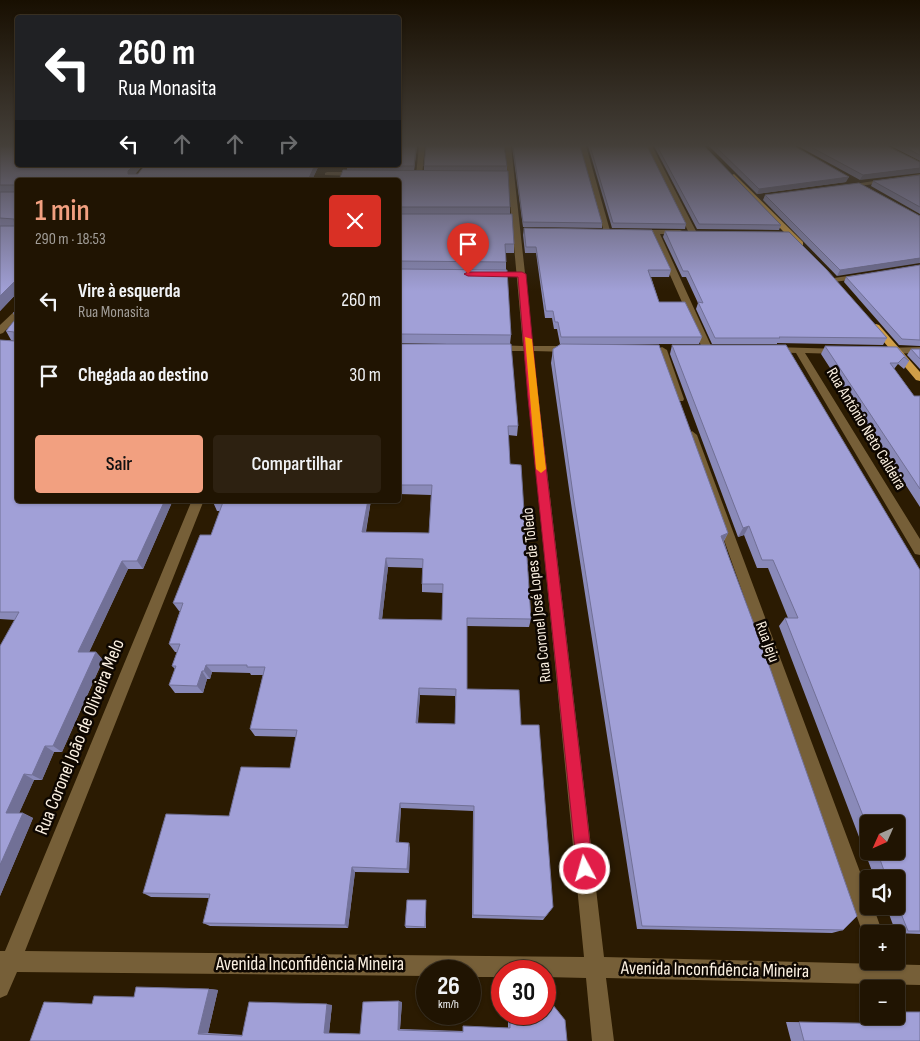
<!DOCTYPE html>
<html lang="pt">
<head>
<meta charset="utf-8">
<style>
  :root { --surface:#201402; --page:#2d2111; --text:#f1f3f6; --muted:#a29e99; --line:#3d3324; --accent:#f2a080 }
  body { margin:0; font-family:"Sofia Sans Condensed",sans-serif; background:var(--page); color:var(--text); height:100vh; display:flex; flex-direction:column; font-size:19px; white-space:nowrap }
  * { box-sizing:border-box; margin:0 }
  p { font-size:16px; color:var(--muted) }
  .icon { flex:none; width:28px; height:28px; fill:none; stroke:currentColor; stroke-width:2; stroke-linecap:round; stroke-linejoin:round }
  .map { position:relative; flex:1; overflow:hidden }
  .details { position:absolute; left:15px; top:178px; width:386px; height:325px; display:flex; flex-direction:column; background:var(--surface); border-radius:5px; box-shadow:0 1px 4px #0004,0 0 0 1px var(--line) }
  .details>* { flex:none }
  .guide { position:absolute; left:15px; top:15px; width:386px; height:152px; border-radius:5px; box-shadow:0 1px 4px #0004,0 0 0 1px var(--line); background:#202124; color:#fff; overflow:hidden }
  .needle { width:32px; rotate:225deg }
  .buttons { position:absolute; left:860px; top:815px; display:grid; gap:10px }
  .buttons a { display:grid; place-items:center; width:45px; height:45px; border-radius:5px; background:var(--surface); box-shadow:0 1px 4px #0004,0 0 0 1px var(--line); font-size:25px }
  .speed { position:absolute; left:416px; top:960px; display:flex; gap:10px; font-size:25px; font-weight:700; text-align:center }
  .speed>* { display:grid; place-content:center; width:65px; height:65px; border-radius:50%; background:var(--surface); box-shadow:0 1px 4px #0004,0 0 0 1px var(--line); line-height:1 }
  .speed small { font-size:12px; font-weight:400 }
  .speed .limit { border:8px solid #d22; background:#fff; color:#111 }
  .pin { position:absolute; display:grid; place-items:center; width:42px; height:42px; color:#fff; margin:-51px -21px; border-radius:50% 50% 50% 0; rotate:-45deg; box-shadow:0 0 5px #0007 }
  .pin .icon { rotate:45deg }
  .me { position:absolute; width:55px; margin:-28px; rotate:354deg; stroke-linejoin:round; filter:drop-shadow(0 0 4px #0008) }
  .turn { display:flex; align-items:center; gap:18px; height:105px; padding:0 20px; font-size:22px }
  .turn .icon { width:65px; height:65px; stroke-width:2.5 }
  .turn b { display:block; font-size:35px; line-height:42px }
  .lanes { display:flex; align-items:center; height:48px; padding:0 20px; background:#0003; justify-content:center; gap:25px; direction:ltr }
  .lanes .off { opacity:.35 }
  .round { display:grid; place-items:center; flex:none; width:52px; height:52px; border-radius:5px; background:var(--page) }
  .summary { display:flex; align-items:center; justify-content:space-between; height:85px; padding:0 20px }
  h1 { font-size:30px; font-weight:600; line-height:38px; color:var(--accent) }
  .cta { display:flex; gap:10px; margin-top:auto; padding:10px 20px }
  .cta a { flex:1; height:58px; border-radius:5px; background:var(--accent); color:#111; font-size:20px; font-weight:600; line-height:58px; text-align:center }
  .cta a+a { background:var(--page); color:var(--text) }
  ul { padding:0; list-style:none }
  li { display:flex; align-items:center; gap:15px; height:75px; padding:0 20px }
  li div { flex:1 }
  li b { display:block; font-size:19px }
  li em { font-style:normal }
  .map>svg:first-child { display:block }
  .lines { fill:none; stroke-linecap:round; stroke-linejoin:round }
  .minor { fill:#765f38; fill-rule:evenodd }
  .major { fill:#cf9e48; fill-rule:evenodd }
  .wall { fill:#8a8ab9; fill-rule:evenodd }
  .shaded-wall { fill:#717096 }
  .building { fill:#a1a0d7; stroke:#717096; fill-rule:evenodd }
  .route { fill:#e11d48; stroke:#92132f }
  .slow { fill:#f59e0b }
  .labels { text-anchor:middle; dominant-baseline:central; stroke-width:5; stroke-linejoin:round; paint-order:stroke }
  .street-label { font-size:16px; fill:#fcf1e2; stroke:#0e0701 }
  .near-street-label { font-size:19px; fill:#fcf1e2; stroke:#0e0701 }
</style>
</head>
<body>
<div class="map">
<svg width="920" height="1041" viewBox="0 0 920 1041">
  <rect width="100%" height="100%" fill="#2b1b02"/>
  <g class="lines">
    <g class="minor">
      <path d="M 419,146 L 425,146 L 422,175 L 419,177 L 416,175 Z"/>
      <path d="M 505,146 L 511,146 L 533,346 L 569,346 L 574,349 L 569,352 L 533,351 L 604,957 L 920,965 L 920,985 L 606,978 L 614,1041 L 592,1041 L 586,978 L 545,977 L 545,971 L 502,971 L 502,977 L 470,977 L 470,971 L 428,971 L 428,976 L 17,972 L 7,995 L 0,998 L 0,951 L 5,951 L 192,500 L 204,500 L 25,951 L 584,957 L 524,351 L 496,351 L 491,348 L 496,345 L 523,346 Z"/>
      <path d="M 580,146 L 586,146 L 611,234 L 604,232 Z"/>
      <path d="M 646,146 L 652,146 L 697,233 L 696,235 L 689,233 Z"/>
      <path d="M 327,172 L 357,172 L 360,174 L 357,176 L 325,175 L 325,173 Z"/>
      <path d="M 920,174 L 920,178 L 844,188 L 841,186 Z"/>
      <path d="M 635,230 L 680,230 L 684,232 L 680,234 L 660,234 L 713,350 L 711,352 L 705,352 L 703,350 L 652,234 L 638,234 L 634,232 Z"/>
      <path d="M 861,274 L 865,276 L 864,278 L 834,282 L 830,280 L 834,278 Z"/>
      <path d="M 18,308 L 18,317 L 3,333 L 0,334 L 0,325 Z"/>
      <path d="M 662,347 L 667,350 L 684,399 L 683,401 L 675,401 L 674,399 L 657,350 Z"/>
      <path d="M 774,347 L 842,349 L 842,353 L 839,354 L 805,353 L 920,539 L 920,555 L 915,554 L 796,353 L 771,352 L 769,350 Z"/>
      <path d="M 920,347 L 920,353 L 886,354 L 881,351 L 886,348 Z"/>
      <path d="M 692,431 L 697,435 L 869,896 L 869,906 L 873,906 L 883,934 L 869,934 L 869,942 L 866,941 L 863,934 L 687,435 Z"/>
    </g>
    <g class="major">
      <path d="M 734,174 L 803,242 L 803,246 L 797,246 L 732,177 L 732,175 Z"/>
      <path d="M 876,324 L 879,325 L 920,372 L 920,381 L 916,380 L 873,329 L 873,325 Z"/>
    </g>
  </g>
  <g class="wall">
    <path d="M 0,146 L 18,165 L 143,165 L 135,174 L 138,174 L 145,165 L 319,165 L 312,180 L 18,180 L 18,292 L 0,311 Z"/>
    <path d="M 399,146 L 417,146 L 414,170 L 424,170 L 424,166 L 507,166 L 507,171 L 510,207 L 510,214 L 514,244 L 514,253 L 506,253 L 506,270 L 511,335 L 510,344 L 518,426 L 517,436 L 508,435 L 510,464 L 531,619 L 529,627 L 467,626 L 467,689 L 521,725 L 553,907 L 543,920 L 472,918 L 473,811 L 401,808 L 399,842 L 410,848 L 409,873 L 355,872 L 348,928 L 210,926 L 203,923 L 209,898 L 151,897 L 143,893 L 229,816 L 290,768 L 296,737 L 255,736 L 250,729 L 263,675 L 251,675 L 250,673 L 212,672 L 210,679 L 207,679 L 203,693 L 175,693 L 169,685 L 175,669 L 172,666 L 177,652 L 175,652 L 169,644 L 180,611 L 179,611 L 173,603 L 211,535 L 220,511 L 217,511 L 213,502 L 213,500 L 371,500 L 366,532 L 429,533 L 431,495 L 399,494 L 399,180 L 347,170 L 347,165 ZM 399,343 L 448,344 L 399,344 ZM 388,567 L 423,568 L 422,584 L 422,592 L 443,593 L 442,620 L 382,619 ZM 420,695 L 455,696 L 455,724 L 418,723 Z"/>
    <path d="M 512,146 L 580,146 L 602,223 L 602,228 L 523,227 Z"/>
    <path d="M 588,146 L 647,146 L 686,224 L 685,229 L 612,228 Z"/>
    <path d="M 654,146 L 704,146 L 781,225 L 779,230 L 697,229 Z"/>
    <path d="M 709,146 L 794,146 L 846,182 L 757,194 Z"/>
    <path d="M 798,146 L 887,146 L 860,180 Z"/>
    <path d="M 891,146 L 920,146 L 920,161 Z"/>
    <path d="M 920,175 L 920,214 L 871,186 L 873,181 Z"/>
    <path d="M 765,195 L 920,216 L 837,276 L 763,200 Z"/>
    <path d="M 524,228 L 671,270 L 669,277 L 651,277 L 659,302 L 702,337 L 699,344 L 609,344 L 728,533 L 724,541 L 843,930 L 832,933 L 637,929 L 572,510 L 551,363 L 553,349 L 561,344 L 560,344 L 557,329 L 554,329 L 552,318 L 545,318 L 536,253 L 525,253 L 523,235 Z"/>
    <path d="M 665,231 L 887,338 L 883,345 L 777,343 L 777,344 L 712,344 L 696,309 L 698,303 L 686,277 L 682,277 L 663,237 Z"/>
    <path d="M 920,265 L 920,346 L 899,345 L 844,282 L 846,277 Z"/>
    <path d="M 18,311 L 18,500 L 173,500 L 143,569 L 128,569 L 89,652 L 96,652 L 103,660 L 62,752 L 54,752 L 42,780 L 34,780 L 19,813 L 23,813 L 33,818 L 0,896 L 15,620 L 0,619 L 0,340 L 14,341 L 11,340 L 6,331 L 16,319 L 13,313 Z"/>
    <path d="M 672,345 L 920,570 L 920,934 L 896,933 L 886,906 L 896,906 L 896,879 L 875,879 L 779,626 L 785,618 L 788,618 L 768,568 L 757,568 L 744,535 L 738,537 L 670,354 ZM 869,824 L 896,851 L 869,851 Z"/>
    <path d="M 825,346 L 897,347 L 909,361 L 904,369 L 898,364 L 894,369 L 914,396 L 920,396 L 920,507 L 821,354 Z"/>
    <path d="M 911,349 L 920,349 L 920,369 L 907,355 Z"/>
    <path d="M 426,900 L 426,928 L 406,928 L 405,926 Z"/>
    <path d="M 209,989 L 218,990 L 208,1033 L 243,1035 L 332,1005 L 329,1033 L 360,1034 L 402,1002 L 400,1029 L 463,1031 L 508,1028 L 508,1014 L 545,1014 L 567,1041 L 30,1041 L 92,1004 L 134,997 Z"/>
    <path d="M 871,1016 L 896,1016 L 920,1041 L 791,1041 L 786,1022 L 873,1023 Z"/>
  </g>
  <g class="shaded-wall">
    <path d="M 416,146 L 417,146 L 414,171 L 414,166 Z"/>
    <path d="M 134,165 L 143,165 L 131,179 L 128,174 L 128,171 Z"/>
    <path d="M 315,165 L 319,165 L 312,180 L 308,180 Z"/>
    <path d="M 920,168 L 920,173 L 860,180 L 863,175 Z"/>
    <path d="M 849,177 L 846,182 L 757,194 L 759,189 Z"/>
    <path d="M 920,258 L 920,263 L 837,276 L 840,270 Z"/>
    <path d="M 18,278 L 18,292 L 0,311 L 0,296 Z"/>
    <path d="M 165,500 L 173,500 L 143,569 L 137,561 Z"/>
    <path d="M 368,500 L 371,500 L 364,541 L 362,532 Z"/>
    <path d="M 749,526 L 744,535 L 738,537 L 743,528 Z"/>
    <path d="M 728,533 L 723,542 L 721,536 Z"/>
    <path d="M 386,558 L 388,567 L 381,628 L 379,619 Z"/>
    <path d="M 122,561 L 128,569 L 86,659 L 78,652 Z"/>
    <path d="M 96,652 L 103,660 L 62,752 L 53,746 Z"/>
    <path d="M 206,665 L 212,672 L 210,679 L 204,671 Z"/>
    <path d="M 202,671 L 207,679 L 203,693 L 197,686 Z"/>
    <path d="M 419,688 L 420,695 L 417,730 L 416,723 Z"/>
    <path d="M 45,746 L 54,752 L 42,780 L 32,775 Z"/>
    <path d="M 24,774 L 34,780 L 17,818 L 6,813 Z"/>
    <path d="M 400,803 L 401,808 L 398,847 L 396,842 Z"/>
    <path d="M 23,813 L 33,818 L 0,896 L 0,865 Z"/>
    <path d="M 409,843 L 410,848 L 409,873 L 407,869 Z"/>
    <path d="M 352,867 L 355,872 L 348,928 L 345,925 Z"/>
    <path d="M 209,989 L 218,990 L 208,1033 L 198,1034 Z"/>
    <path d="M 399,1001 L 402,1002 L 400,1029 L 398,1030 Z"/>
    <path d="M 327,1004 L 332,1005 L 329,1033 L 324,1033 Z"/>
  </g>
  <g class="building">
    <path d="M 18,146 L 18,165 L 134,165 L 128,171 L 128,174 L 138,174 L 145,165 L 315,165 L 308,180 L 18,180 L 18,278 L 0,296 L 0,226 L 15,226 L 14,219 L 0,218 L 0,192 L 14,192 L 16,186 L 14,185 L 0,185 L 0,147 Z"/>
    <path d="M 399,146 L 416,146 L 414,166 L 347,166 L 399,165 Z"/>
    <path d="M 426,146 L 504,146 L 507,166 L 424,166 Z"/>
    <path d="M 513,146 L 580,146 L 602,223 L 523,222 Z"/>
    <path d="M 590,146 L 647,146 L 686,224 L 613,223 Z"/>
    <path d="M 657,146 L 704,146 L 781,225 L 699,224 Z"/>
    <path d="M 715,146 L 794,146 L 849,177 L 759,189 Z"/>
    <path d="M 809,146 L 887,146 L 920,162 L 920,168 L 863,175 Z"/>
    <path d="M 902,146 L 920,146 L 920,155 Z"/>
    <path d="M 343,170 L 508,171 L 510,207 L 399,207 L 399,180 L 339,180 Z"/>
    <path d="M 920,175 L 920,207 L 873,181 Z"/>
    <path d="M 859,183 L 920,216 L 920,258 L 840,270 L 765,195 Z"/>
    <path d="M 399,214 L 512,214 L 514,244 L 505,244 L 506,262 L 399,261 Z"/>
    <path d="M 524,228 L 652,230 L 671,270 L 648,270 L 659,302 L 685,302 L 702,337 L 561,337 L 558,322 L 555,322 L 553,311 L 546,311 L 536,247 L 526,247 Z"/>
    <path d="M 665,231 L 789,232 L 827,270 L 887,338 L 779,337 L 780,338 L 715,338 L 698,302 L 703,303 L 688,271 L 683,271 Z"/>
    <path d="M 920,265 L 920,340 L 902,339 L 846,277 Z"/>
    <path d="M 399,269 L 507,270 L 511,335 L 399,334 Z"/>
    <path d="M 18,311 L 18,500 L 165,500 L 137,561 L 122,561 L 78,652 L 96,652 L 53,746 L 45,746 L 32,775 L 24,774 L 6,813 L 23,813 L 0,865 L 0,646 L 19,612 L 0,612 L 0,340 L 14,341 L 14,332 L 6,331 L 17,317 L 13,313 Z"/>
    <path d="M 399,344 L 511,344 L 518,426 L 508,426 L 510,464 L 521,465 L 531,619 L 467,618 L 467,689 L 519,690 L 521,725 L 539,725 L 553,907 L 545,917 L 473,915 L 474,806 L 400,803 L 396,842 L 409,843 L 407,869 L 352,867 L 345,925 L 203,923 L 210,894 L 143,893 L 166,814 L 229,816 L 241,767 L 290,768 L 297,730 L 250,729 L 265,667 L 247,667 L 247,665 L 206,665 L 204,671 L 202,671 L 197,686 L 169,685 L 176,666 L 172,666 L 180,644 L 169,644 L 183,603 L 173,603 L 200,535 L 211,535 L 223,502 L 213,502 L 213,500 L 368,500 L 362,532 L 429,533 L 432,485 L 399,485 ZM 386,558 L 423,559 L 422,584 L 443,584 L 442,620 L 379,619 ZM 419,688 L 456,689 L 455,724 L 416,723 Z"/>
    <path d="M 561,344 L 659,345 L 728,533 L 721,536 L 764,651 L 857,916 L 843,930 L 642,926 L 574,501 L 553,354 L 553,349 Z"/>
    <path d="M 672,345 L 786,345 L 920,570 L 920,931 L 908,931 L 896,901 L 896,879 L 887,879 L 877,851 L 896,851 L 896,824 L 869,824 L 869,831 L 785,618 L 798,618 L 773,560 L 762,560 L 749,526 L 743,528 Z"/>
    <path d="M 825,346 L 897,347 L 909,361 L 904,357 L 898,363 L 890,363 L 914,396 L 920,396 L 920,489 Z"/>
    <path d="M 911,349 L 920,349 L 920,359 Z"/>
    <path d="M 407,900 L 426,900 L 425,927 L 405,926 Z"/>
    <path d="M 136,987 L 209,989 L 198,1034 L 242,1036 L 249,1002 L 327,1004 L 324,1033 L 360,1034 L 363,1002 L 399,1001 L 398,1030 L 463,1032 L 463,1026 L 510,1028 L 510,1014 L 545,1014 L 545,1005 L 553,1005 L 565,1020 L 567,1041 L 30,1041 L 44,1002 L 92,1004 L 94,996 L 134,997 Z"/>
    <path d="M 896,1012 L 920,1012 L 920,1041 L 804,1041 L 799,1022 L 889,1024 L 886,1016 L 896,1016 Z"/>
  </g>
  <linearGradient id="sky" x2="0" y2="1"><stop stop-color="#180f01"/><stop offset="0.5" stop-color="#443f39"/><stop offset="1" stop-color="#443f39" stop-opacity="0"/></linearGradient>
  <rect width="920" height="291" fill="url(#sky)"/>
  <path class="route" d="M 522,272 L 526,274 L 538,398 L 593,869 L 591,875 L 585,877 L 579,875 L 577,869 L 528,398 L 518,277 L 468,276 L 464,274 L 468,272 Z"/>
  <path class="slow" d="M 525,337 L 532,339 L 546,469 L 541,473 L 536,469 Z"/>
  <g class="labels">
    <g class="street-label">
      <text transform="translate(866 429) rotate(59)">Rua Antônio Neto Caldeira</text>
      <text transform="translate(537 595) rotate(-96)">Rua Coronel José Lopes de Toledo</text>
      <text transform="translate(767 642) rotate(70)">Rua Jeju</text>
    </g>
    <g class="near-street-label">
      <text transform="translate(80 737) rotate(-68)">Rua Coronel João de Oliveira Melo</text>
      <text x="310" y="964">Avenida Inconfidência Mineira</text>
      <text transform="translate(715 970) rotate(1)">Avenida Inconfidência Mineira</text>
    </g>
  </g>
</svg>
<div class="buttons">
<a><svg class="needle" viewBox="-14 -14 28 28"><path d="M0-13l5 13h-10z" fill="#e53935"/><path d="M0 13l5-13h-10z" fill="#a29e99"/></svg></a>
<a><svg class="icon" aria-label="sound" viewBox="0 0 24 24"><path d="M4 9h4l5-4v14l-5-4H4zM17 9q2 3 0 6"/></svg></a>
<a>+</a>
<a>−</a>
</div>
<div class="speed"><div>26<small>km/h</small></div><div class="limit">30</div></div>
<div class="pin" style="left:468px;top:274px;background:#d93025"><svg class="icon" aria-label="arrive" viewBox="0 0 24 24"><path d="M6 21V4h12l-3 4 3 4H6"/></svg></div>
<svg class="me" style="left:585px;top:869px" viewBox="-20 -20 40 40"><circle r="17" fill="#e11d48" stroke="#fff" stroke-width="3"/><path d="M0-11L8 9 0 5-8 9z" fill="#fff"/></svg>
<div class="guide">
<div class="turn"><svg class="icon" aria-label="left" viewBox="0 0 24 24"><path d="M17 20v-9H6M10 6l-5 5 5 5"/></svg><div><b>260 m</b>Rua Monasita</div></div>
<div class="lanes"><svg class="icon" aria-label="left" viewBox="0 0 24 24"><path d="M17 20v-9H6M10 6l-5 5 5 5"/></svg><svg class="icon off" aria-label="ahead" viewBox="0 0 24 24"><path d="M12 20V5M6 11l6-6 6 6"/></svg><svg class="icon off" aria-label="ahead" viewBox="0 0 24 24"><path d="M12 20V5M6 11l6-6 6 6"/></svg><svg class="icon off" aria-label="right" viewBox="0 0 24 24"><path d="M7 20v-9h11M14 6l5 5-5 5"/></svg></div>
</div>
<section class="details">
<div class="summary"><div><h1>1 min</h1><p>290 m · 18:53</p></div><a class="round" style="background:#d93025;color:#fff"><svg class="icon" aria-label="close" viewBox="0 0 24 24"><path d="M6 6l12 12M18 6L6 18"/></svg></a></div>
<ul>
<li><svg class="icon" aria-label="left" viewBox="0 0 24 24"><path d="M17 20v-9H6M10 6l-5 5 5 5"/></svg><div><b>Vire à esquerda</b><p>Rua Monasita</p></div><em>260 m</em></li>
<li><svg class="icon" aria-label="arrive" viewBox="0 0 24 24"><path d="M6 21V4h12l-3 4 3 4H6"/></svg><div><b>Chegada ao destino</b></div><em>30 m</em></li>
</ul>
<div class="cta"><a>Sair</a><a>Compartilhar</a></div>
</section>
</div>
</body>
</html>
